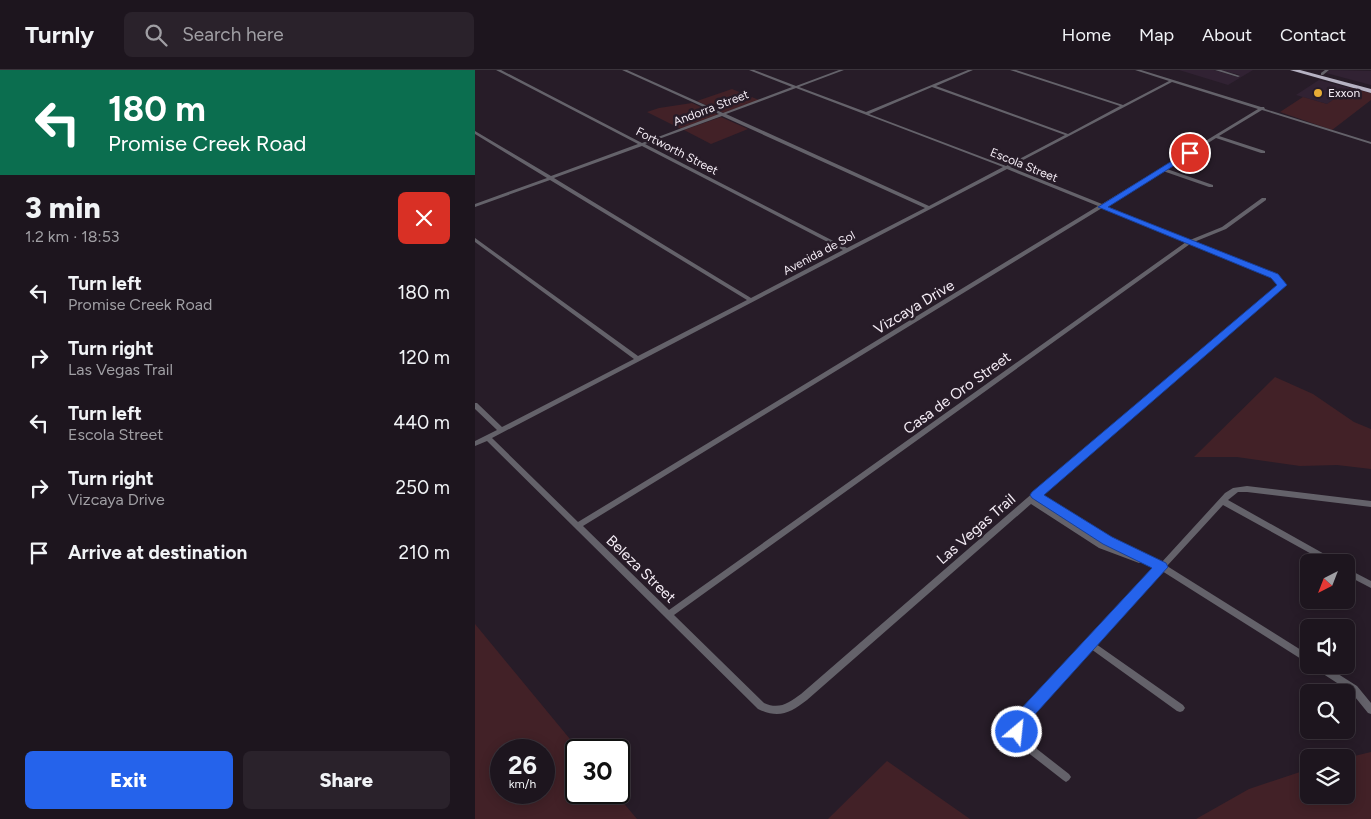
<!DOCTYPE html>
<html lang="en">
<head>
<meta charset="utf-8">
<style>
  :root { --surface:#1d151e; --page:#2a222b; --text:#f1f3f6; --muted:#a09fa4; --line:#3b343c; --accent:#2563eb }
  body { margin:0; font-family:Figtree,sans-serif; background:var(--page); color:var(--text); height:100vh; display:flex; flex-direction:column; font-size:19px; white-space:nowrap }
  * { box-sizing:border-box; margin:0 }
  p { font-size:16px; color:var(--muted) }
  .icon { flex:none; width:28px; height:28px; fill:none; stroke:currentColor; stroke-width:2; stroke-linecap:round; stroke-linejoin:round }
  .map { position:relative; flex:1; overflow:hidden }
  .panel { display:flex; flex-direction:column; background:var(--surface); width:475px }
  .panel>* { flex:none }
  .top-card { background:#0b6e4f; color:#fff; overflow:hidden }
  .needle { width:32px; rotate:222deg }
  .tools { position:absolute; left:825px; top:484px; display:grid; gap:10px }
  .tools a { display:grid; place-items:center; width:55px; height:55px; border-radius:8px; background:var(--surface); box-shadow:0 2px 12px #0003,0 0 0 1px var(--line); font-size:25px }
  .speed { position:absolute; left:15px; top:669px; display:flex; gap:10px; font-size:25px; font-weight:700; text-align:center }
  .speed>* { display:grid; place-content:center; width:65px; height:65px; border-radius:50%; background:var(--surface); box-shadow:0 2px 12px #0003,0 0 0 1px var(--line); line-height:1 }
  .speed small { font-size:12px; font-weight:400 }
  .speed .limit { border:2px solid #111; border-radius:8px; background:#fff; color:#111 }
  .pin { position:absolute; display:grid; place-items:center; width:42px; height:42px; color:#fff; margin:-21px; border:2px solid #fff; border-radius:50%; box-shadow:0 1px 5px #0007 }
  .me { position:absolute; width:55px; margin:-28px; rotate:28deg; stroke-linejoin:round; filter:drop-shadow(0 0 4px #0008) }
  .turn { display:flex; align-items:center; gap:18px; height:105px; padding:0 25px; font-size:22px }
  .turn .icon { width:65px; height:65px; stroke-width:2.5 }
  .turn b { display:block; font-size:35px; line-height:42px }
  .round { display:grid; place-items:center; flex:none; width:52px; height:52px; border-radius:8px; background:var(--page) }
  .head { display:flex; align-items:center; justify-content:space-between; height:85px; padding:0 25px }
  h1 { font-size:30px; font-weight:800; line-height:38px }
  .cta { display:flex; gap:10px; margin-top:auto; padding:10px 25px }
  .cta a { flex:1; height:58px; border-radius:8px; background:var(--accent); color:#fff; font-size:20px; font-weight:800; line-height:58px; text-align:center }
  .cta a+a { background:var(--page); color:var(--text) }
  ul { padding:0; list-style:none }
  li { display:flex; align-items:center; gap:15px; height:65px; padding:0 25px }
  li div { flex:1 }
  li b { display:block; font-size:19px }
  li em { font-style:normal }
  header { display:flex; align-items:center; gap:30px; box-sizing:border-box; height:70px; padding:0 25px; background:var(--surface); border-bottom:1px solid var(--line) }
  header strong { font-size:24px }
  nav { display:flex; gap:28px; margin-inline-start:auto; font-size:18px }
  .search { width:350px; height:45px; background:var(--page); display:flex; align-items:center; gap:12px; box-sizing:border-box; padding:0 18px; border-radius:8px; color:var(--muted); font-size:19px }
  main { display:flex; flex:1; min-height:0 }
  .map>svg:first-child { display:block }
  .built { fill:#312233 }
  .green { fill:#422127; fill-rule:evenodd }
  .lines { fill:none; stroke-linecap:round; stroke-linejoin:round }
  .minor { fill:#64626a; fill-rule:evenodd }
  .trunk { fill:#b6b2c3; fill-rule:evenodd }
  .route { fill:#2563eb; stroke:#184099 }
  .poi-dot { fill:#e7ac36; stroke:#271c28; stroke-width:2 }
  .labels { text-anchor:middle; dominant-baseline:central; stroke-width:5; stroke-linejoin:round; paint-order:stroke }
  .far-poi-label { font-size:12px; fill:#f4ecf5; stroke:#271c28; text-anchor:start }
  .far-street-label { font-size:12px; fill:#f4ecf5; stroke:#271c28 }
  .street-label { font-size:15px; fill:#f4ecf5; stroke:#271c28 }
</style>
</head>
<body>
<header>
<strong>Turnly</strong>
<div class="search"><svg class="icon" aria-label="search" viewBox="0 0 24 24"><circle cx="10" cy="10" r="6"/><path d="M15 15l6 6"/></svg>Search here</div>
<nav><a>Home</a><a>Map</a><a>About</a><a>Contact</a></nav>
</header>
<main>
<section class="panel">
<div class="top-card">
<div class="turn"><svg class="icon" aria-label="left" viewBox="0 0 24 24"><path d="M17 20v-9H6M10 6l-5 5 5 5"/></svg><div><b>180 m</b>Promise Creek Road</div></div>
</div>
<div class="head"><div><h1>3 min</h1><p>1.2 km · 18:53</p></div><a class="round" style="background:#d93025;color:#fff"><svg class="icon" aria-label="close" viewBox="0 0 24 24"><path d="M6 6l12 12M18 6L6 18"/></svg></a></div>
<ul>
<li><svg class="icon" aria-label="left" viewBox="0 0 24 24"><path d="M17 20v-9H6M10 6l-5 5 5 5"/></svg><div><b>Turn left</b><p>Promise Creek Road</p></div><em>180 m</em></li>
<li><svg class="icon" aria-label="right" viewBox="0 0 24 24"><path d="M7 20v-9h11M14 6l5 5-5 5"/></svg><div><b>Turn right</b><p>Las Vegas Trail</p></div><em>120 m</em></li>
<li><svg class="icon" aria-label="left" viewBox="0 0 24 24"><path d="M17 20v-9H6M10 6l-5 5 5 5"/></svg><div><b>Turn left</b><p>Escola Street</p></div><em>440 m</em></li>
<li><svg class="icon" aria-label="right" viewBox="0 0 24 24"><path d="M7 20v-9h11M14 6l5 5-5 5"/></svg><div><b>Turn right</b><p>Vizcaya Drive</p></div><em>250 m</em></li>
<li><svg class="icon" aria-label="arrive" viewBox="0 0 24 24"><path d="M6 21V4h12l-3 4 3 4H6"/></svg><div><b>Arrive at destination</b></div><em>210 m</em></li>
</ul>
<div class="cta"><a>Exit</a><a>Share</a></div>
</section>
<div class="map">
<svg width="896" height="749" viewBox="0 0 896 749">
  <rect width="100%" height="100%" fill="#271c28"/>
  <g class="built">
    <path d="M 704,0 L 739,0 L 763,7 L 765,5 L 746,0 L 778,0 L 753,15 Z"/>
    <path d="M 855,0 L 896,1 L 896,15 L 851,3 Z"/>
    <path d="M 844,10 L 875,18 L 852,34 L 821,25 Z"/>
  </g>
  <g class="green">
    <path d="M 875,18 L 896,23 L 896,30 L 857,60 L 805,42 L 828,27 L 852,34 Z"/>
    <path d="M 257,19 L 284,30 L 249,43 L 222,31 Z"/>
    <path d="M 217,33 L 244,45 L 206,59 L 172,42 L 184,38 Z"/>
    <path d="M 246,47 L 273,59 L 236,74 L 209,60 Z"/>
    <path d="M 800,307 L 838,324 L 879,352 L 896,359 L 896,399 L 862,395 L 825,396 L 762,387 L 719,387 Z"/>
    <path d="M 0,554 L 104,680 L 101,680 L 101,722 L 140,723 L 162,749 L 0,749 ZM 26,680 L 69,680 L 69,722 L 26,722 Z"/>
    <path d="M 896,682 L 896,749 L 721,749 L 774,719 L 834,699 L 834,725 L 871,725 L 871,688 Z"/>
    <path d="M 412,691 L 495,749 L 353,749 Z"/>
  </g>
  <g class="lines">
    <g class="minor">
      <path d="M 21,0 L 26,0 L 167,73 L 244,44 L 147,0 L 152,0 L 248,43 L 317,17 L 274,0 L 279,0 L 321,16 L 364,0 L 369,0 L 324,17 L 391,42 L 493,0 L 498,0 L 461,16 L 593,64 L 645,36 L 535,0 L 541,0 L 648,35 L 694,11 L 660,0 L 666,0 L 786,37 L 789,37 L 790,39 L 896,72 L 896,74 L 787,40 L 744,66 L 790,81 L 790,83 L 786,83 L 741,68 L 692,99 L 738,115 L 738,117 L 734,117 L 688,101 L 631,136 L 715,170 L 747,157 L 787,128 L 791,128 L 791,130 L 751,159 L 719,172 L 801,205 L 810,215 L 566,425 L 635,468 L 686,493 L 750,423 L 758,418 L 772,416 L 896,431 L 896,437 L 772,422 L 763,422 L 753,430 L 860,490 L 861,492 L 851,492 L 748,435 L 692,496 L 834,585 L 834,594 L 687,501 L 621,574 L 708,635 L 710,638 L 708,641 L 705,642 L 702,641 L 616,579 L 552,650 L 547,661 L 553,672 L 594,704 L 596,707 L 594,710 L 591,712 L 588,710 L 547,678 L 537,662 L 545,644 L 681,498 L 667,491 L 664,493 L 624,478 L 556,434 L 332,630 C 315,643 304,649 283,639 L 12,371 L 0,376 L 0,371 L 22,360 L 0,339 L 0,333 L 2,333 L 27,357 L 159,289 L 0,172 L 0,168 L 163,286 L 272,230 L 75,110 L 0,137 L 0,134 L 72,108 L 0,64 L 0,61 L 76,106 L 163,74 ZM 697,12 L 783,39 L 627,134 L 535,97 ZM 457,17 L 590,65 L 531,96 L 394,44 ZM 321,18 L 528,97 L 454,136 L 251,44 ZM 247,46 L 450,138 L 372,178 L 170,74 ZM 167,76 L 368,180 L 276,228 L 79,108 ZM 532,99 L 623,136 L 103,452 L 17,368 ZM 627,138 L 711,172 L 194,540 L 108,456 ZM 715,174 L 797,207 L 804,215 L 552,428 L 326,624 C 314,633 304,640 289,633 L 199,545 ZM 562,429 L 629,472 L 643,479 L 630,474 L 560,430 Z"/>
      <path d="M 740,0 L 746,0 L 765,6 L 763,7 Z"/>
      <path d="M 850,0 L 854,0 L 848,5 L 846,5 L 846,3 Z"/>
      <path d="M 871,498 L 896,511 L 896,518 L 871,505 Z"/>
      <path d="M 838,595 L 849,595 L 882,616 L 896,633 L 896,644 L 893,643 L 876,622 L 839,598 Z"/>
    </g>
    <path class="trunk" d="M 815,0 L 825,0 L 896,19 L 896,23 Z"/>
  </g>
  <path class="route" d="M 713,81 L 719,83 L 633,137 L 803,204 L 812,215 L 569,425 L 637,467 L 691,493 L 693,497 L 554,651 L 548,667 L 542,669 L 537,667 L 535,662 L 543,642 L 677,498 L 628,474 L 557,428 L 555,425 L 557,422 L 802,215 L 796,208 L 623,137 Z"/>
  <circle class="poi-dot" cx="843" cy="23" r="5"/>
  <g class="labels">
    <g class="far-poi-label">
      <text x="853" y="23">Exxon</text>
    </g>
    <g class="far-street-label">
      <text transform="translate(236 38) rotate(-21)">Andorra Street</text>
      <text transform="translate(202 81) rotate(27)">Fortworth Street</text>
      <text transform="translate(549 95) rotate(22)">Escola Street</text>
      <text transform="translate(344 183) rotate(-28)">Avenida de Sol</text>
    </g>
    <g class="street-label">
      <text transform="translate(439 237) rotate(-31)">Vizcaya Drive</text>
      <text transform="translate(482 323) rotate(-36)">Casa de Oro Street</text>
      <text transform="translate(501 459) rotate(-41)">Las Vegas Trail</text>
      <text transform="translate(166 499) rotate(44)">Beleza Street</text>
    </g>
  </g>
</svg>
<div class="tools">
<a><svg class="needle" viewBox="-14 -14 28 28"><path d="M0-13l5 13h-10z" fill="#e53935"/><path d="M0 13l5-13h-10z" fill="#a09fa4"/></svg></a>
<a><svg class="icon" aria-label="sound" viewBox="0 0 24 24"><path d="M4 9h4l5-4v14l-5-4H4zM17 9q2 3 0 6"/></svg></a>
<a><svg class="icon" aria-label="search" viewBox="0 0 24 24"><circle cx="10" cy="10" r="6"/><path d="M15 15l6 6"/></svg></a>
<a><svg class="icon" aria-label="layers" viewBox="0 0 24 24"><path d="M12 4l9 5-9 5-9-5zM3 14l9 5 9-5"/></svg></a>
</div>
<div class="speed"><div>26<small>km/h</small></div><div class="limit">30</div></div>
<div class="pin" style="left:715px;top:83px;background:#d93025"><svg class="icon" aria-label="arrive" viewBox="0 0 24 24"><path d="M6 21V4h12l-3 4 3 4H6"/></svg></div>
<svg class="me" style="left:542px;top:662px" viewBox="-20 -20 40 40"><circle r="17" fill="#2563eb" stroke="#fff" stroke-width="3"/><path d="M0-11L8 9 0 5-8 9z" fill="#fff"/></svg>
</div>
</main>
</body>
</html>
